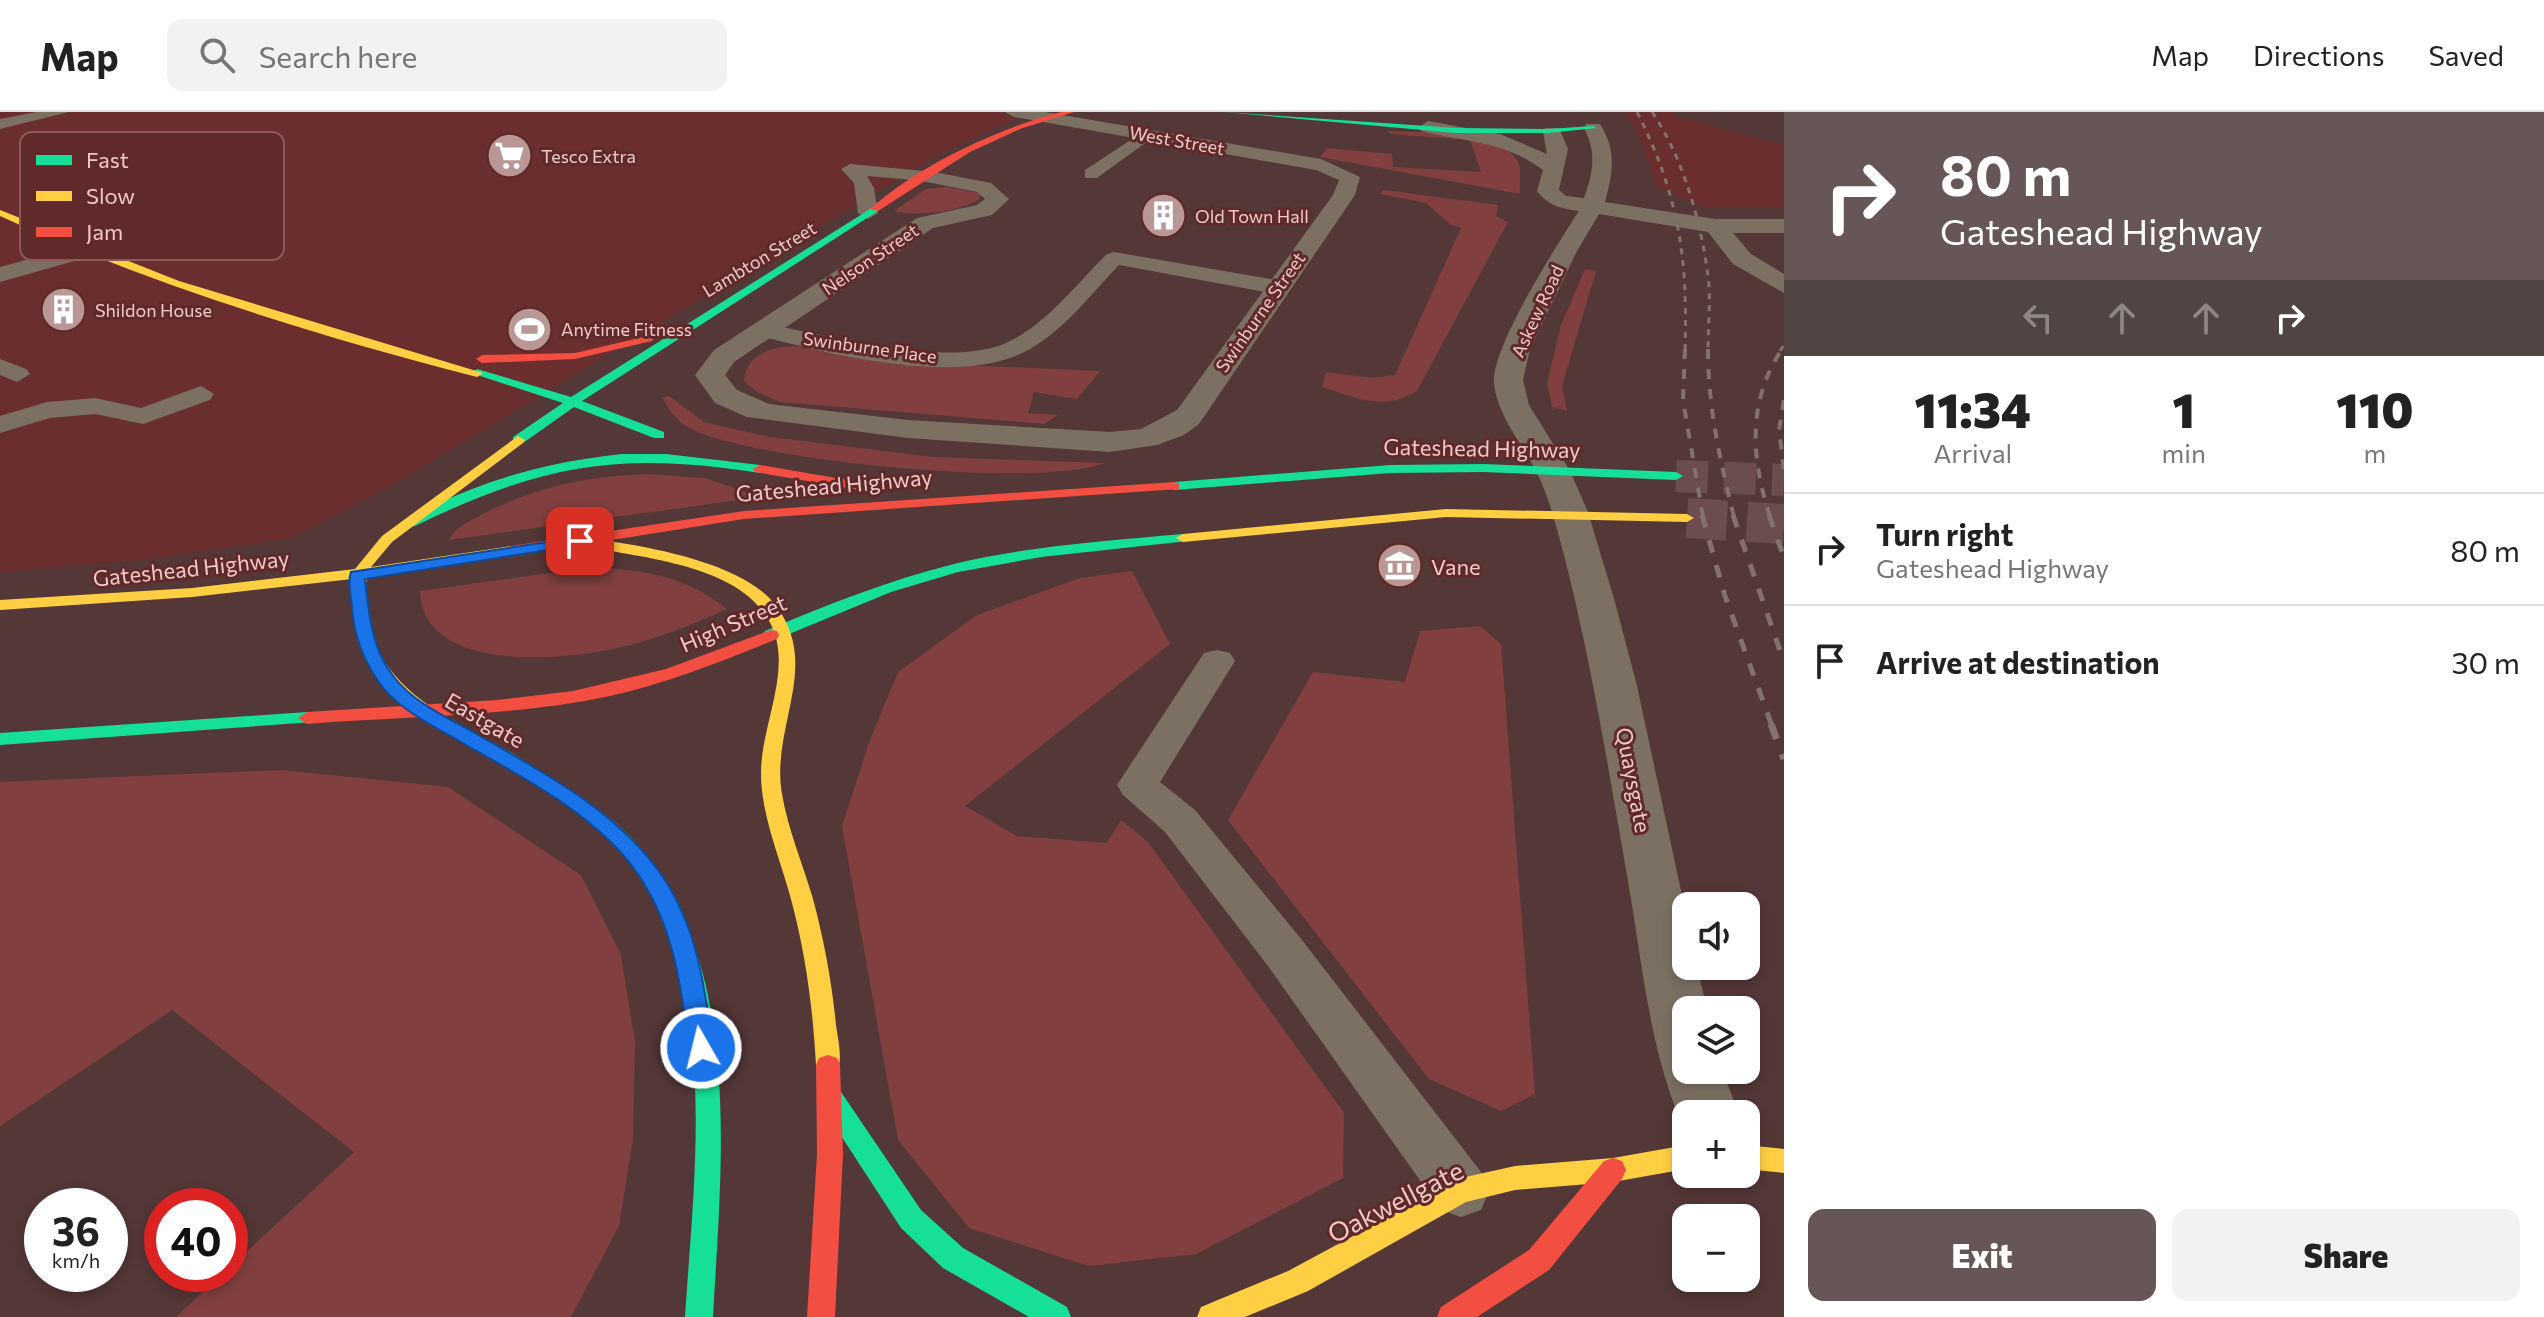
<!DOCTYPE html>
<html lang="en">
<head>
<meta charset="utf-8">
<style>
  :root { --surface:#fff; --page:#f2f2f2; --text:#222; --muted:#767676; --line:#e0e0e0; --accent:#665756 }
  body { margin:0; font-family:Commissioner,sans-serif; background:var(--page); color:var(--text); height:100vh; display:flex; flex-direction:column; font-size:30px; white-space:nowrap }
  * { box-sizing:border-box; margin:0 }
  p { font-size:26px; color:var(--muted) }
  .icon { flex:none; width:44px; height:44px; fill:none; stroke:currentColor; stroke-width:2; stroke-linecap:round; stroke-linejoin:round }
  .map { position:relative; flex:1; overflow:hidden }
  .drawer { display:flex; flex-direction:column; background:var(--surface); width:760px }
  .drawer>* { flex:none }
  .top-card { background:#665756; color:#fff; overflow:hidden }
  .controls { position:absolute; left:1672px; top:780px; display:grid; gap:16px }
  .controls a { display:grid; place-items:center; width:88px; height:88px; border-radius:16px; background:var(--surface); box-shadow:0 4px 12px #0003; font-size:40px }
  .speed { position:absolute; left:24px; top:1076px; display:flex; gap:16px; font-size:40px; font-weight:700; text-align:center }
  .speed>* { display:grid; place-content:center; width:104px; height:104px; border-radius:50%; background:var(--surface); box-shadow:0 4px 12px #0003; line-height:1 }
  .speed small { font-size:20px; font-weight:400 }
  .speed .limit { border:12px solid #d22; background:#fff; color:#111 }
  .pin { position:absolute; display:grid; place-items:center; width:68px; height:68px; color:#fff; margin:-34px; border-radius:16px; box-shadow:0 4px 12px #0006 }
  .me { position:absolute; width:88px; margin:-44px; rotate:352deg; stroke-linejoin:round; filter:drop-shadow(0 0 6px #0008) }
  .turn { display:flex; align-items:center; gap:28px; height:168px; padding:0 24px; font-size:36px }
  .turn .icon { width:104px; height:104px; stroke-width:2.5 }
  .turn b { display:block; font-size:56px; line-height:68px }
  .lanes { display:flex; align-items:center; height:76px; padding:0 24px; background:#0003; justify-content:center; gap:40px; direction:ltr }
  .lanes .off { opacity:.35 }
  .eta { display:flex; justify-content:space-evenly; align-items:center; height:136px; text-align:center }
  .eta b { font-size:48px; font-weight:800; line-height:56px }
  .primary-button { display:flex; gap:16px; margin-top:auto; padding:16px 24px }
  .primary-button a { flex:1; height:92px; border-radius:16px; background:var(--accent); color:#fff; font-size:32px; font-weight:800; line-height:92px; text-align:center }
  .primary-button a+a { background:var(--page); color:var(--text) }
  ul { padding:0; list-style:none }
  li { display:flex; align-items:center; gap:24px; height:112px; padding:0 24px; border-top:2px solid var(--line) }
  li div { flex:1 }
  li b { display:block; font-size:30px }
  li em { font-style:normal }
  header { display:flex; align-items:center; gap:48px; box-sizing:border-box; height:112px; padding:0 40px; background:var(--surface); border-bottom:2px solid var(--line) }
  header strong { font-size:38px }
  nav { display:flex; gap:44px; margin-inline-start:auto; font-size:28px }
  .search { width:560px; height:72px; background:var(--page); display:flex; align-items:center; gap:20px; box-sizing:border-box; padding:0 28px; border-radius:16px; color:var(--muted); font-size:30px }
  main { display:flex; flex:1; min-height:0 }
  .map>svg:first-child { display:block }
  .built { fill:#6a2e2e }
  .green { fill:#81403f }
  .lines { fill:none; stroke-linecap:round; stroke-linejoin:round }
  .highway-tunnel-far1 { stroke:#6b4d4d; stroke-width:32; stroke-dasharray:32 16; stroke-linecap:butt }
  .highway-tunnel { stroke:#6b4d4d; stroke-width:40; stroke-dasharray:40 20; stroke-linecap:butt }
  .lane { fill:#7c7062; fill-rule:evenodd }
  .street { fill:#7c7062; fill-rule:evenodd }
  .fast { fill:#16e098; fill-rule:evenodd }
  .slow { fill:#ffcf43; fill-rule:evenodd }
  .jam { fill:#f24e42; fill-rule:evenodd }
  .rail-far3 { stroke:#82726b; stroke-width:3; stroke-dasharray:6 6; stroke-linecap:butt }
  .rail-far2 { stroke:#82726b; stroke-width:4; stroke-dasharray:10 10; stroke-linecap:butt }
  .rail-far1 { stroke:#82726b; stroke-width:5; stroke-dasharray:13 13; stroke-linecap:butt }
  .rail { stroke:#82726b; stroke-width:7; stroke-dasharray:16 16; stroke-linecap:butt }
  .route { fill:#1a73e8; stroke:#114b97; stroke-width:2 }
  .labels { text-anchor:middle; dominant-baseline:central; stroke-width:6; stroke-linejoin:round; paint-order:stroke }
  .far-street-label { font-size:18px; fill:#eecac8; stroke:#612a2a }
  .far-poi-label { font-size:18px; fill:#eecac8; stroke:#612a2a; text-anchor:start }
  .street-label { font-size:22px; fill:#eecac8; stroke:#612a2a }
  .poi-label { font-size:22px; fill:#eecac8; stroke:#612a2a; text-anchor:start }
  .near-street-label { font-size:26px; fill:#eecac8; stroke:#612a2a }
  .key { fill:#612a2a; stroke:#8b5a59; stroke-width:2 }
  .key-label { font-size:22px; fill:#eecac8 }
</style>
</head>
<body>
<header>
<strong>Map</strong>
<div class="search"><svg class="icon" aria-label="search" viewBox="0 0 24 24"><circle cx="10" cy="10" r="6"/><path d="M15 15l6 6"/></svg>Search here</div>
<nav><a>Map</a><a>Directions</a><a>Saved</a></nav>
</header>
<main>
<div class="map">
<svg width="1784" height="1205" viewBox="0 0 1784 1205">
  <rect width="100%" height="100%" fill="#543737"/>
  <g class="built">
    <path d="M 0,0 L 999,0 L 1021,4 L 938,43 L 391,374 L 292,426 L 133,449 L 0,460 Z"/>
    <path d="M 1624,0 L 1674,0 L 1676,4 L 1784,33 L 1784,96 L 1704,95 L 1657,75 L 1638,22 Z"/>
  </g>
  <g class="green">
    <path d="M 1387,19 C 1416,20 1506,20 1518,50 C 1522,59 1519,73 1520,82 L 1320,45 L 1327,36 L 1392,42 L 1393,55 L 1481,60 L 1470,28 L 1391,22 Z"/>
    <path d="M 946,75 L 980,81 L 979,88 C 954,100 921,105 894,99 L 926,77 Z"/>
    <path d="M 1384,78 L 1498,93 L 1496,104 L 1508,110 L 1417,279 C 1381,300 1359,286 1322,275 L 1326,260 L 1371,266 L 1395,263 L 1461,116 L 1450,112 L 1426,91 L 1380,82 Z"/>
    <path d="M 1585,157 L 1596,159 L 1562,274 L 1567,299 L 1552,295 L 1547,271 L 1561,213 Z"/>
    <path d="M 793,234 L 916,251 L 1100,259 L 1077,287 L 1034,280 L 1028,301 L 1058,303 L 1044,312 L 780,290 L 757,280 L 744,269 C 746,242 770,236 793,234 Z"/>
    <path d="M 669,284 L 704,310 L 770,325 L 933,345 L 1104,351 C 1044,377 740,349 684,313 C 674,306 668,295 662,285 Z"/>
    <path d="M 647,362 L 704,366 L 761,385 L 449,428 C 453,417 467,411 477,405 C 531,376 586,364 647,362 Z"/>
    <path d="M 585,456 C 638,456 685,463 727,497 C 691,513 656,528 617,536 C 562,549 422,561 420,479 Z"/>
    <path d="M 1132,459 L 1170,532 L 965,694 L 1017,724 L 1107,731 L 1121,708 L 1148,730 L 1344,1001 L 1343,1066 L 1196,1142 L 1089,1154 L 969,1116 L 898,1028 L 842,714 L 869,630 L 898,560 L 977,503 L 1080,466 Z"/>
    <path d="M 1480,514 L 1501,532 L 1535,982 L 1501,999 L 1429,967 L 1228,708 L 1313,560 L 1405,570 L 1420,519 Z"/>
    <path d="M 282,658 L 448,675 L 581,763 L 621,843 L 635,930 L 633,1027 L 619,1114 L 571,1205 L 176,1205 L 222,1162 L 230,1162 L 230,1155 L 354,1040 L 172,898 L 0,1014 L 0,670 Z"/>
  </g>
  <g class="lines">
    <path class="highway-tunnel-far1" d="M 1676,364 L 1784,368"/>
    <path class="highway-tunnel" d="M 1687,406 L 1784,412"/>
    <g class="lane">
      <path d="M 37,0 L 69,0 L 0,17 L 0,7 Z"/>
      <path d="M 1146,18 L 1154,23 L 1152,26 L 1097,66 L 1085,66 L 1085,58 Z"/>
      <path d="M 850,52 L 924,59 L 933,64 L 924,69 L 867,64 L 874,76 L 878,101 L 868,107 L 858,101 L 854,71 L 841,57 Z"/>
      <path d="M 1114,140 L 1276,168 L 1287,175 L 1276,182 L 1119,153 C 1091,182 1065,217 1030,237 C 961,277 828,241 755,223 L 751,218 L 763,211 C 825,223 947,257 1006,231 C 1046,213 1076,172 1107,142 Z"/>
      <path d="M 0,247 L 26,257 L 30,262 L 17,270 L 0,263 Z"/>
      <path d="M 201,274 L 214,282 L 210,288 L 143,312 L 95,302 L 50,306 L 0,321 L 0,304 L 47,290 L 95,286 L 141,296 Z"/>
      <path d="M 1217,538 L 1230,541 L 1235,549 L 1160,670 L 1195,698 L 1302,828 L 1481,1060 L 1489,1079 L 1481,1098 L 1461,1105 L 1441,1098 L 1268,854 L 1165,720 L 1123,683 L 1117,673 L 1204,541 Z"/>
    </g>
    <g class="street">
      <path d="M 1005,0 L 1045,0 L 1321,47 L 1360,65 L 1355,83 L 1199,312 L 1184,323 L 1157,333 L 1110,340 L 908,326 L 747,305 L 715,291 L 695,263 L 714,238 L 917,106 L 977,93 L 985,87 L 977,80 L 917,68 L 914,64 L 924,58 L 991,71 L 1009,87 L 992,103 L 933,116 L 734,250 L 725,263 L 737,278 L 769,292 L 908,308 L 1110,320 L 1141,317 L 1177,298 L 1333,83 L 1339,68 L 1316,58 L 1014,5 Z"/>
      <path d="M 1428,9 L 1500,22 L 1547,42 L 1543,20 L 1545,16 L 1559,16 L 1568,37 L 1559,78 L 1566,84 L 1584,86 C 1593,61 1597,41 1584,16 L 1586,12 L 1600,12 C 1617,39 1613,60 1605,90 L 1715,107 L 1784,107 L 1784,121 L 1733,121 L 1751,142 L 1784,162 L 1784,181 L 1733,152 L 1708,120 L 1599,102 L 1577,139 L 1530,237 L 1523,268 L 1529,293 L 1570,359 L 1588,400 L 1615,490 L 1637,574 L 1686,802 L 1686,854 L 1697,854 L 1707,898 L 1686,898 L 1686,958 L 1722,958 L 1739,1002 L 1686,1002 L 1686,1021 C 1652,948 1644,867 1631,787 C 1611,672 1593,557 1564,443 C 1556,414 1549,384 1535,357 C 1521,330 1497,303 1494,271 C 1491,236 1558,131 1579,99 C 1561,96 1549,95 1537,79 L 1543,58 C 1505,29 1465,30 1421,19 L 1419,15 Z"/>
      <path d="M 84,132 L 96,139 L 92,144 L 0,170 L 0,155 Z"/>
    </g>
    <g class="fast">
      <path d="M 1224,0 L 1456,16 L 1548,17 L 1593,14 L 1597,16 L 1548,21 L 1456,21 Z"/>
      <path d="M 875,94 L 878,99 L 582,289 L 664,320 L 664,326 L 654,326 L 574,295 L 523,331 L 513,331 L 513,325 L 563,291 L 471,261 L 477,257 L 571,285 Z"/>
      <path d="M 622,342 L 666,342 L 760,353 L 767,357 L 760,361 C 620,339 542,352 415,414 L 410,415 L 403,411 C 411,403 424,398 435,393 C 495,364 557,349 622,342 Z"/>
      <path d="M 1483,352 L 1676,360 L 1683,364 L 1676,368 L 1483,360 L 1390,361 L 1174,378 L 1167,374 L 1174,370 L 1390,353 Z"/>
      <path d="M 1183,422 L 1188,423 L 1188,429 L 1041,445 L 958,460 L 891,480 L 777,527 L 765,527 L 763,523 L 765,519 C 827,493 889,468 954,452 C 1029,434 1106,429 1183,422 Z"/>
      <path d="M 307,600 L 316,606 L 313,610 L 0,633 L 0,621 Z"/>
      <path d="M 474,624 C 503,632 533,655 559,671 C 588,689 618,709 640,735 C 744,858 721,1056 713,1205 L 685,1205 C 694,1063 722,864 625,746 C 585,696 522,665 467,634 L 465,630 Z"/>
      <path d="M 830,974 L 839,977 L 921,1098 L 963,1136 L 1067,1195 L 1071,1205 L 1029,1205 L 943,1156 L 901,1116 L 821,993 L 818,985 L 821,977 Z"/>
    </g>
    <g class="slow">
      <path d="M 0,98 L 179,169 L 483,261 L 477,265 C 314,223 153,173 0,104 Z"/>
      <path d="M 518,324 L 525,328 L 523,331 L 392,430 L 371,455 L 511,434 L 516,436 L 516,442 L 368,464 L 366,471 C 368,487 368,505 372,520 C 385,573 438,600 481,626 L 483,630 L 481,634 L 467,634 L 412,600 L 375,564 L 356,522 L 352,467 L 192,485 L 0,498 L 0,488 L 192,476 L 355,457 L 382,424 Z"/>
      <path d="M 1446,397 L 1687,402 L 1694,406 L 1687,410 L 1446,405 L 1183,430 L 1176,426 L 1183,422 Z"/>
      <path d="M 580,425 C 634,432 736,447 773,490 C 824,552 770,613 782,682 C 788,718 803,752 813,787 C 824,828 832,871 836,913 C 838,928 843,947 837,960 L 828,963 L 819,960 L 816,953 C 813,898 806,844 792,791 C 781,748 761,705 761,661 C 761,606 801,545 761,497 C 722,449 630,445 575,432 L 573,429 Z"/>
      <path d="M 1686,1033 L 1686,1057 L 1613,1070 L 1515,1078 L 1466,1090 L 1308,1179 L 1245,1205 L 1197,1205 L 1201,1195 L 1288,1159 L 1461,1066 L 1515,1054 L 1613,1046 Z"/>
      <path d="M 1746,1033 L 1784,1037 L 1784,1061 L 1746,1057 Z"/>
    </g>
    <g class="jam">
      <path d="M 1061,0 L 1074,0 L 1020,17 L 970,40 L 878,99 L 870,97 C 919,53 999,16 1061,0 Z"/>
      <path d="M 648,224 L 654,227 L 652,229 L 575,247 L 482,251 L 476,247 L 482,243 L 575,241 Z"/>
      <path d="M 760,353 L 865,371 L 872,375 L 865,379 L 755,360 L 753,357 Z"/>
      <path d="M 1174,370 L 1179,371 L 1179,377 L 744,407 L 511,444 L 503,439 L 511,434 L 744,399 Z"/>
      <path d="M 771,518 L 777,519 L 779,523 L 777,527 C 723,549 668,571 610,584 C 511,605 408,604 307,612 L 298,606 L 307,600 L 497,588 L 573,579 L 666,557 Z"/>
      <path d="M 828,943 L 837,946 L 840,953 L 843,1042 L 835,1205 L 807,1205 L 817,1042 L 816,953 L 819,946 Z"/>
      <path d="M 1613,1046 L 1622,1049 L 1626,1058 L 1622,1067 L 1549,1158 L 1477,1205 L 1437,1205 L 1441,1195 L 1529,1138 L 1604,1049 Z"/>
    </g>
    <g class="rail-far3">
      <path d="M 1637,0 C 1679,83 1688,147 1685,239"/>
      <path d="M 1652,0 C 1683,45 1701,110 1708,164 C 1711,188 1708,214 1708,239"/>
      <path d="M 1780,239 L 1784,233"/>
    </g>
    <g class="rail-far2">
      <path d="M 1685,237 L 1683,288 L 1703,405"/>
      <path d="M 1708,237 C 1708,296 1720,348 1734,405"/>
      <path d="M 1784,288 L 1779,318 L 1784,358"/>
      <path d="M 1770,405 C 1751,346 1747,290 1782,237"/>
    </g>
    <g class="rail-far1">
      <path d="M 1702,403 L 1725,484 L 1772,614"/>
      <path d="M 1733,403 L 1784,550"/>
      <path d="M 1769,403 L 1784,446"/>
    </g>
    <path class="rail" d="M 1771,612 L 1784,647"/>
  </g>
  <path class="route" d="M 580,425 L 588,429 L 586,432 L 365,467 C 369,502 371,536 394,565 C 413,590 446,605 473,620 C 542,660 620,699 665,768 C 698,819 705,878 713,936 L 710,944 L 701,947 L 693,944 L 689,936 C 680,867 672,800 624,744 C 581,695 517,662 461,630 C 432,613 397,597 378,569 C 363,547 354,522 352,496 C 351,484 347,470 351,460 Z"/>
  <defs>
    <symbol id="supermarket-disc" viewBox="-11 -11 22 22"><circle r="9.5" fill="#b89795" stroke="#612a2a"/><path d="M-6-5.5h2.5l.6 2H6L4.5 2H-2.5L-4.4-4H-6ZM-1.5 3.2a1.3 1.3 0 1 0 .1 0ZM3 3.2a1.3 1.3 0 1 0 .1 0Z" fill="#fff"/></symbol>
    <symbol id="building-disc" viewBox="-11 -11 22 22"><circle r="9.5" fill="#b89795" stroke="#612a2a"/><path d="M-4-6H4V6H1V3H-1V6H-4ZM-2.5-4.3h1.7v1.8h-1.7ZM.8-4.3h1.7v1.8H.8ZM-2.5-1h1.7V.8h-1.7ZM.8-1h1.7V.8H.8Z" fill="#fff"/></symbol>
    <symbol id="stadium-disc" viewBox="-11 -11 22 22"><circle r="9.5" fill="#b89795" stroke="#612a2a"/><path d="M0-5a6.5 5 0 1 0 0 10a6.5 5 0 1 0 0-10ZM-3.5-1.8h7v3.6h-7Z" fill="#fff"/></symbol>
    <symbol id="museum-disc" viewBox="-11 -11 22 22"><circle r="9.5" fill="#b89795" stroke="#612a2a"/><path d="M0-6L6-3V-2H-6V-3ZM-5-1h2V3h-2ZM-1-1h2V3h-2ZM3-1h2V3H3ZM-6 4H6V6H-6Z" fill="#fff"/></symbol>
  </defs>
  <g fill-rule="evenodd">
    <use href="#supermarket-disc" x="484" y="18" width="51" height="51"/>
    <use href="#building-disc" x="1138" y="78" width="51" height="51"/>
    <use href="#building-disc" x="38" y="172" width="51" height="51"/>
    <use href="#stadium-disc" x="504" y="192" width="51" height="51"/>
    <use href="#museum-disc" x="1374" y="428" width="51" height="51"/>
  </g>
  <g class="labels">
    <g class="far-street-label">
      <text transform="translate(1177 28) rotate(10)">West Street</text>
      <text transform="translate(759 147) rotate(-31)">Lambton Street</text>
      <text transform="translate(870 147) rotate(-34)">Nelson Street</text>
      <text transform="translate(1537 199) rotate(-65)">Askew Road</text>
      <text transform="translate(1260 200) rotate(-55)">Swinburne Street</text>
      <text transform="translate(870 235) rotate(8)">Swinburne Place</text>
    </g>
    <g class="far-poi-label">
      <text x="541" y="44">Tesco Extra</text>
      <text x="1195" y="104">Old Town Hall</text>
      <text x="95" y="198">Shildon House</text>
      <text x="561" y="217">Anytime Fitness</text>
    </g>
    <g class="street-label">
      <text transform="translate(1482 336) rotate(1)">Gateshead Highway</text>
      <text transform="translate(834 373) rotate(-5)">Gateshead Highway</text>
      <text transform="translate(191 456) rotate(-6)">Gateshead Highway</text>
      <text transform="translate(733 511) rotate(-23)">High Street</text>
      <text transform="translate(485 608) rotate(30)">Eastgate</text>
      <text transform="translate(1634 668) rotate(79)">Quaysgate</text>
    </g>
    <g class="poi-label">
      <text x="1431" y="454">Vane</text>
    </g>
    <g class="near-street-label">
      <text transform="translate(1395 1089) rotate(-27)">Oakwellgate</text>
    </g>
  </g>
  <rect x="20" y="20" width="264" height="128" rx="12" class="key"/>
  <rect x="36" y="43" width="36" height="10" fill="#16e098"/>
  <rect x="36" y="79" width="36" height="10" fill="#ffcf43"/>
  <rect x="36" y="115" width="36" height="10" fill="#f24e42"/>
  <g class="key-label">
    <text x="86" y="56">Fast</text>
    <text x="86" y="92">Slow</text>
    <text x="86" y="128">Jam</text>
  </g>
</svg>
<div class="controls">
<a><svg class="icon" aria-label="sound" viewBox="0 0 24 24"><path d="M4 9h4l5-4v14l-5-4H4zM17 9q2 3 0 6"/></svg></a>
<a><svg class="icon" aria-label="layers" viewBox="0 0 24 24"><path d="M12 4l9 5-9 5-9-5zM3 14l9 5 9-5"/></svg></a>
<a>+</a>
<a>−</a>
</div>
<div class="speed"><div>36<small>km/h</small></div><div class="limit">40</div></div>
<div class="pin" style="left:580px;top:429px;background:#d93025"><svg class="icon" aria-label="arrive" viewBox="0 0 24 24"><path d="M6 21V4h12l-3 4 3 4H6"/></svg></div>
<svg class="me" style="left:701px;top:936px" viewBox="-20 -20 40 40"><circle r="17" fill="#1a73e8" stroke="#fff" stroke-width="3"/><path d="M0-11L8 9 0 5-8 9z" fill="#fff"/></svg>
</div>
<section class="drawer">
<div class="top-card">
<div class="turn"><svg class="icon" aria-label="right" viewBox="0 0 24 24"><path d="M7 20v-9h11M14 6l5 5-5 5"/></svg><div><b>80 m</b>Gateshead Highway</div></div>
<div class="lanes"><svg class="icon off" aria-label="left" viewBox="0 0 24 24"><path d="M17 20v-9H6M10 6l-5 5 5 5"/></svg><svg class="icon off" aria-label="ahead" viewBox="0 0 24 24"><path d="M12 20V5M6 11l6-6 6 6"/></svg><svg class="icon off" aria-label="ahead" viewBox="0 0 24 24"><path d="M12 20V5M6 11l6-6 6 6"/></svg><svg class="icon" aria-label="right" viewBox="0 0 24 24"><path d="M7 20v-9h11M14 6l5 5-5 5"/></svg></div>
</div>
<div class="eta">
<div><b>11:34</b><p>Arrival</p></div>
<div><b>1</b><p>min</p></div>
<div><b>110</b><p>m</p></div>
</div>
<ul>
<li><svg class="icon" aria-label="right" viewBox="0 0 24 24"><path d="M7 20v-9h11M14 6l5 5-5 5"/></svg><div><b>Turn right</b><p>Gateshead Highway</p></div><em>80 m</em></li>
<li><svg class="icon" aria-label="arrive" viewBox="0 0 24 24"><path d="M6 21V4h12l-3 4 3 4H6"/></svg><div><b>Arrive at destination</b></div><em>30 m</em></li>
</ul>
<div class="primary-button"><a>Exit</a><a>Share</a></div>
</section>
</main>
</body>
</html>
